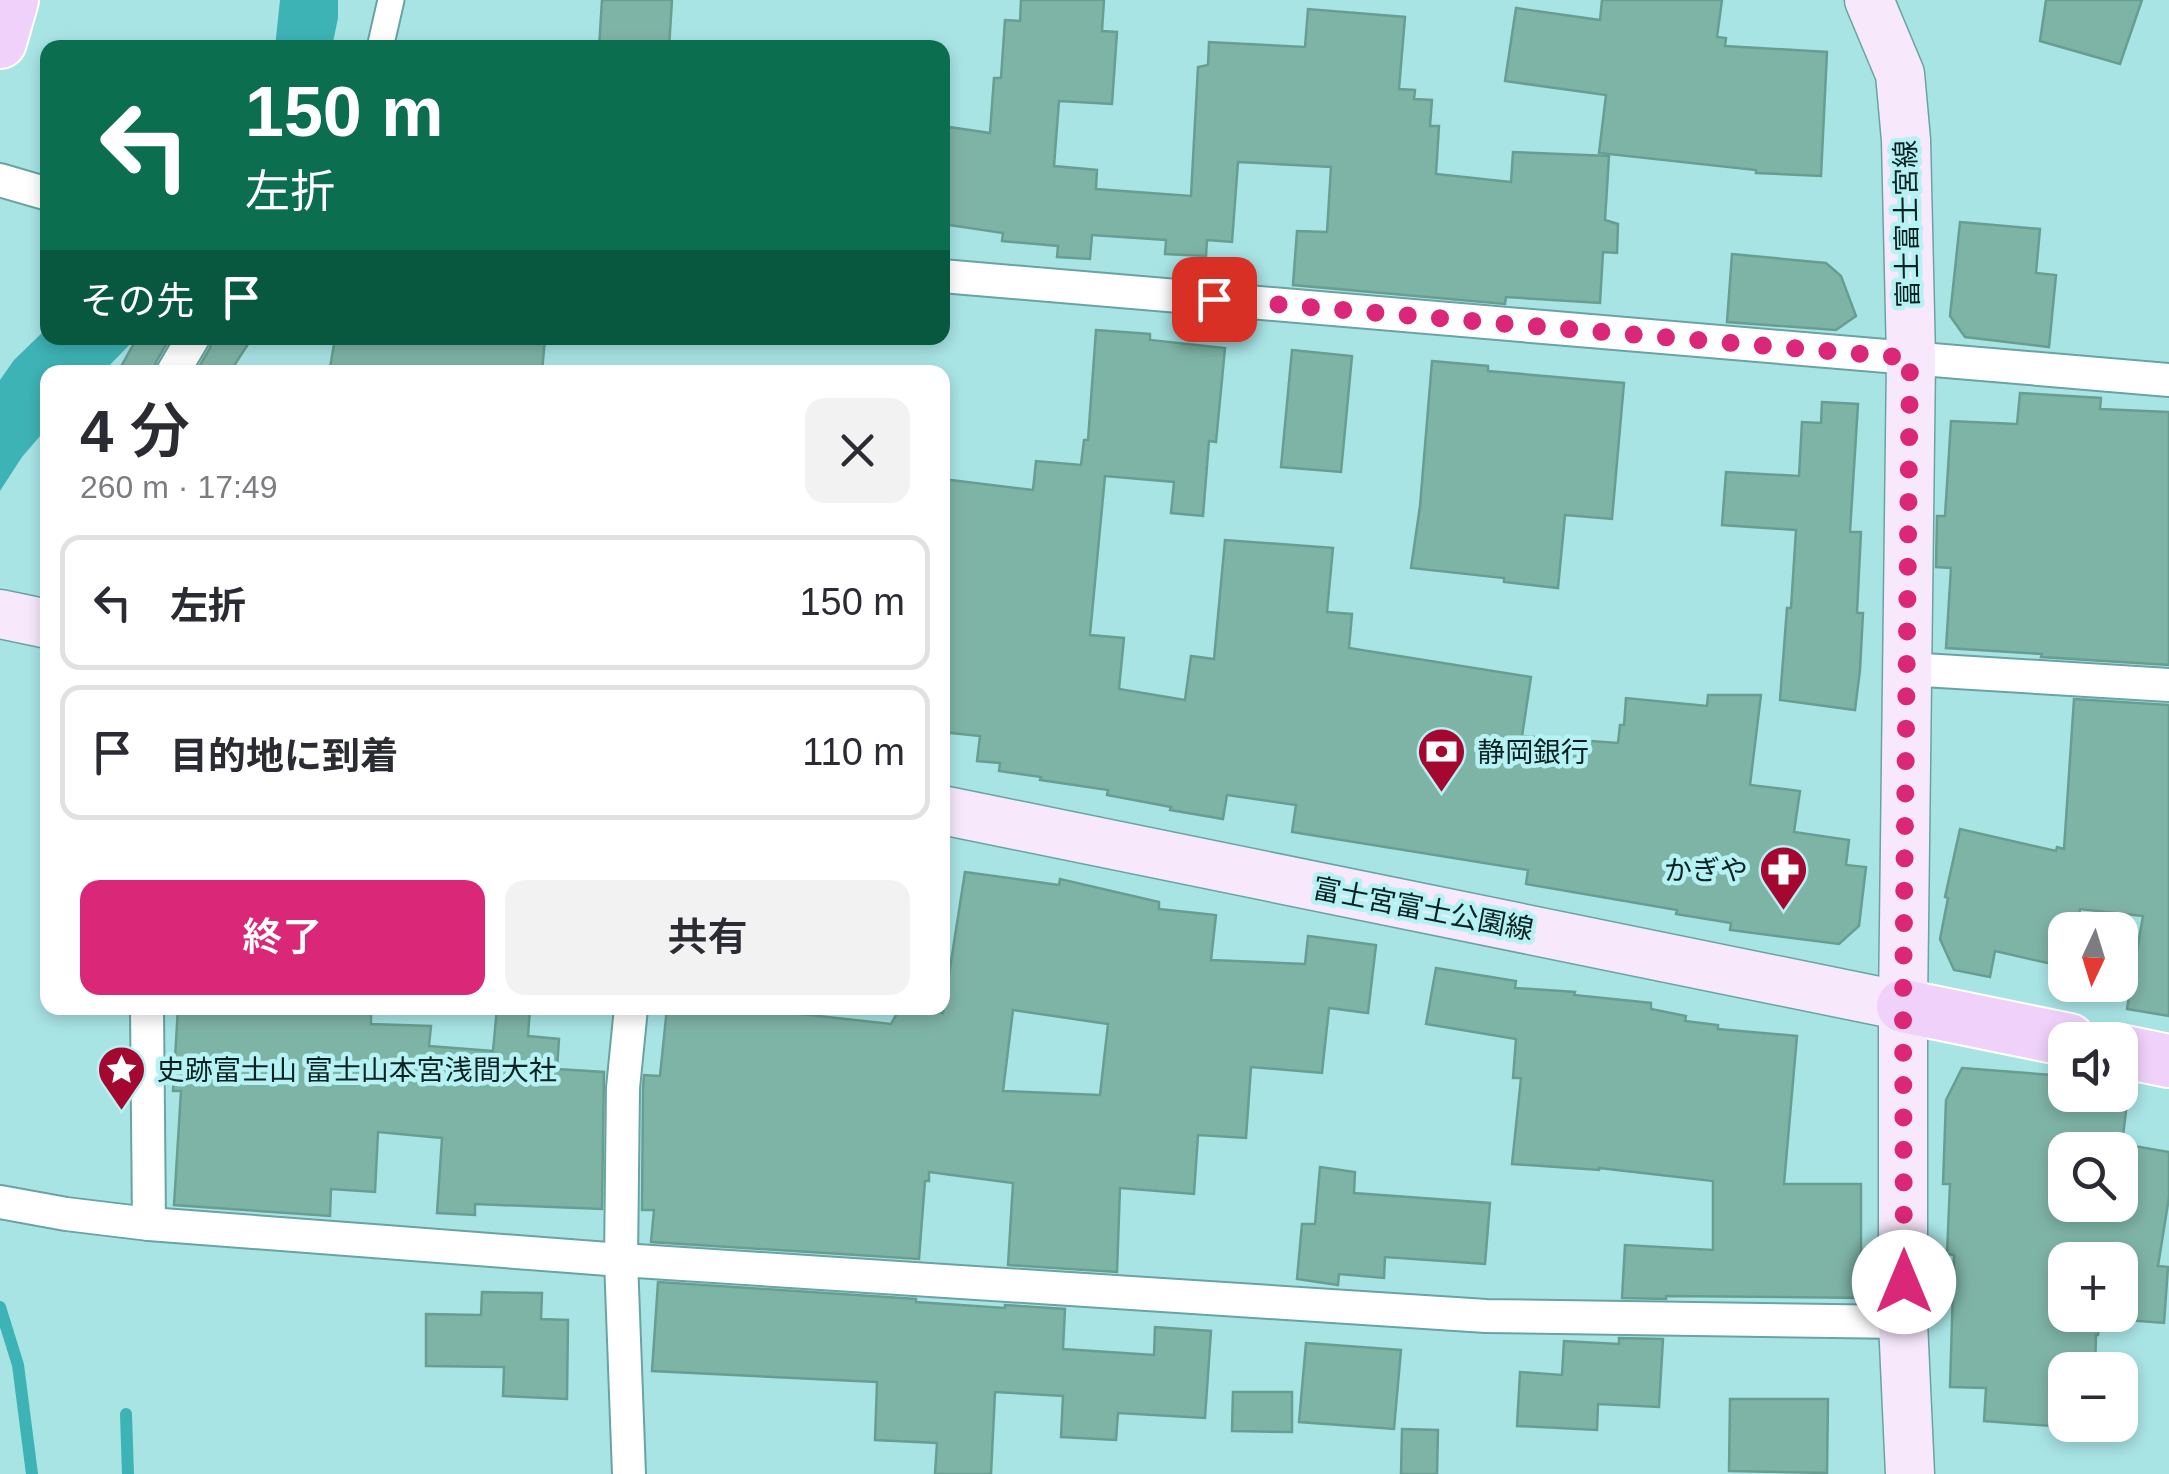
<!DOCTYPE html>
<html lang="ja">
<head>
<meta charset="utf-8">
<style>
  :root { --surface:#fff; --page:#f2f2f3; --text:#2b2b33; --muted:#7c7c81; --line:#e1e1e2; --accent:#db2777 }
  body { margin:0; font-family:Helvetica,"Noto Sans JP",sans-serif; background:var(--page); color:var(--text); height:100vh; display:flex; flex-direction:column; font-size:38px; white-space:nowrap }
  * { box-sizing:border-box; margin:0 }
  p { font-size:32px; color:var(--muted) }
  .icon { flex:none; width:55px; height:55px; fill:none; stroke:currentColor; stroke-width:2; stroke-linecap:round; stroke-linejoin:round }
  .map { position:relative; flex:1; overflow:hidden }
  .panel { position:absolute; left:40px; top:365px; width:910px; height:650px; display:flex; flex-direction:column; background:var(--surface); border-radius:20px; box-shadow:0 5px 15px #0003 }
  .panel>* { flex:none }
  .banner { position:absolute; left:40px; top:40px; width:910px; height:305px; border-radius:20px; box-shadow:0 5px 15px #0003; background:#0b6e4f; color:#fff; overflow:hidden }
  .needle { width:65px; rotate:184deg }
  .fabs { position:absolute; left:2048px; top:912px; display:grid; gap:20px }
  .fabs a { display:grid; place-items:center; width:90px; height:90px; border-radius:20px; background:var(--surface); box-shadow:0 5px 15px #0003; font-size:50px }
  .pin { position:absolute; display:grid; place-items:center; width:85px; height:85px; color:#fff; margin:-42px; border-radius:20px; box-shadow:0 5px 15px #0006 }
  .me { position:absolute; width:110px; margin:-55px; rotate:0deg; stroke-linejoin:round; filter:drop-shadow(0 0 8px #0008) }
  .turn { display:flex; align-items:center; gap:35px; height:210px; padding:0 40px; font-size:45px }
  .turn .icon { width:130px; height:130px; stroke-width:2.5 }
  .turn b { display:block; font-size:70px; line-height:85px }
  .then { display:flex; align-items:center; height:95px; padding:0 40px; background:#0003; gap:20px; font-size:38px }
  .round { display:grid; place-items:center; flex:none; width:105px; height:105px; border-radius:20px; background:var(--page) }
  .overview { display:flex; align-items:center; justify-content:space-between; height:170px; padding:0 40px }
  h1 { font-size:60px; font-weight:600; line-height:75px }
  .cta { display:flex; gap:20px; margin-top:auto; padding:20px 40px }
  .cta a { flex:1; height:115px; border-radius:20px; background:var(--accent); color:#fff; font-size:40px; font-weight:600; line-height:115px; text-align:center }
  .cta a+a { background:var(--page); color:var(--text) }
  ul { padding:0; list-style:none }
  li { display:flex; align-items:center; gap:30px; height:135px; margin:0 20px 15px; padding:0 20px; border:5px solid var(--line); border-radius:20px }
  li div { flex:1 }
  li b { display:block; font-size:38px }
  li em { font-style:normal }
  .map>svg:first-child { display:block }
  .water { fill:#3eb3b5 }
  .lines { fill:none; stroke-linecap:round; stroke-linejoin:round }
  .stream { stroke:#3eb3b5; stroke-width:12 }
  .building { fill:#7eb4a6; stroke:#689e91; stroke-width:2.5; fill-rule:evenodd }
  .pedestrian-casing { stroke:#69a3a4; stroke-width:29 }
  .minor-casing { stroke:#69a3a4; stroke-width:36 }
  .secondary-casing { stroke:#69a3a4; stroke-width:51 }
  .primary-casing { stroke:#fff; stroke-width:56 }
  .pedestrian { stroke:#fff; stroke-width:25 }
  .minor { stroke:#fff; stroke-width:32 }
  .secondary { stroke:#f7e8fc; stroke-width:48 }
  .primary { stroke:#efd1f9; stroke-width:52 }
  .route { stroke:#db2777; stroke-width:18; stroke-dasharray:0 32.4 }
  .labels { text-anchor:middle; dominant-baseline:central; stroke-width:9; stroke-linejoin:round; paint-order:stroke }
  .street-label { font-size:28px; fill:#0a2222; stroke:#b6f2f3 }
  .poi-label { font-size:28px; fill:#0a2222; stroke:#b6f2f3; text-anchor:start }
</style>
</head>
<body>
<div class="map">
<svg width="2169" height="1474" viewBox="0 0 2169 1474">
  <rect width="100%" height="100%" fill="#a9e4e5"/>
  <g class="water">
    <path d="M 280,0 L 338,0 L 338,18 L 332,47 L 275,47 Z"/>
    <path d="M 47,328 L 48,338 L 136,338 L 103,372 L 48,372 L 47,428 L 22,457 L 0,491 L 0,380 L 14,360 Z"/>
  </g>
  <g class="lines">
    <g class="stream">
      <path d="M 0,1307 L 18,1365 L 32,1474"/>
      <path d="M 126,1414 L 128,1474"/>
    </g>
  </g>
  <g class="building">
    <path d="M 602,0 L 672,0 L 669,48 L 599,48 Z"/>
    <path d="M 1021,0 L 1104,0 L 1102,31 L 1117,32 L 1112,104 L 1059,101 L 1054,166 L 1097,170 L 1096,189 L 1191,196 L 1198,67 L 1208,65 L 1209,42 L 1305,47 L 1308,9 L 1405,17 L 1399,89 L 1415,90 L 1414,99 L 1432,100 L 1430,126 L 1439,126 L 1436,174 L 1511,182 L 1513,152 L 1609,156 L 1605,220 L 1618,224 L 1617,253 L 1603,252 L 1600,303 L 1506,297 L 1505,304 L 1293,285 L 1297,231 L 1327,232 L 1331,167 L 1238,162 L 1232,242 L 1207,240 L 1206,256 L 1165,254 L 1166,240 L 1092,235 L 1090,259 L 1057,257 L 1058,246 L 1002,241 L 1003,233 L 942,224 L 942,126 L 990,133 L 994,78 L 1001,78 L 1005,20 L 1020,21 Z"/>
    <path d="M 1602,0 L 1722,0 L 1717,37 L 1726,38 L 1725,46 L 1827,52 L 1821,176 L 1756,173 L 1756,170 L 1599,153 L 1606,95 L 1505,81 L 1516,8 L 1600,20 Z"/>
    <path d="M 2046,0 L 2142,0 L 2120,64 L 2040,41 Z"/>
    <path d="M 1960,222 L 2040,229 L 2036,273 L 2056,275 L 2049,347 L 1965,337 L 1950,316 Z"/>
    <path d="M 1732,254 L 1826,263 L 1841,276 L 1856,316 L 1836,330 L 1727,322 Z"/>
    <path d="M 1096,330 L 1150,334 L 1150,340 L 1225,348 L 1216,442 L 1209,441 L 1203,516 L 1171,513 L 1174,482 L 1105,476 L 1090,635 L 1124,638 L 1119,689 L 1185,700 L 1191,656 L 1214,659 L 1225,540 L 1333,548 L 1327,612 L 1352,614 L 1349,648 L 1531,677 L 1522,736 L 1618,743 L 1620,725 L 1624,725 L 1626,698 L 1707,706 L 1708,695 L 1761,695 L 1750,785 L 1800,791 L 1794,832 L 1849,840 L 1846,865 L 1866,867 L 1859,926 L 1839,944 L 1730,930 L 1731,923 L 1676,914 L 1677,910 L 1526,884 L 1528,870 L 1292,832 L 1296,805 L 1227,795 L 1223,819 L 1170,810 L 1171,807 L 1107,795 L 1108,790 L 1040,780 L 1041,777 L 999,771 L 1000,763 L 977,761 L 980,736 L 942,732 L 942,479 L 1033,490 L 1036,461 L 1081,465 L 1084,440 L 1088,440 Z"/>
    <path d="M 137,338 L 170,338 L 156,362 L 153,372 L 118,372 Z"/>
    <path d="M 213,338 L 252,338 L 230,372 L 196,372 L 210,348 Z"/>
    <path d="M 335,338 L 545,338 L 542,372 L 359,372 L 330,368 Z"/>
    <path d="M 1292,350 L 1352,356 L 1341,472 L 1281,467 Z"/>
    <path d="M 1432,361 L 1488,366 L 1488,371 L 1624,383 L 1612,519 L 1565,515 L 1558,588 L 1504,582 L 1504,578 L 1411,568 L 1420,506 Z"/>
    <path d="M 2020,393 L 2101,398 L 2100,409 L 2169,412 L 2169,665 L 2041,657 L 2042,654 L 1946,648 L 1951,568 L 1936,567 L 1937,516 L 1945,516 L 1951,421 L 2017,424 Z"/>
    <path d="M 1822,402 L 1858,404 L 1850,532 L 1861,532 L 1857,613 L 1863,613 L 1860,670 L 1855,710 L 1780,700 L 1787,608 L 1791,608 L 1796,530 L 1722,525 L 1726,472 L 1799,476 L 1802,422 L 1821,423 Z"/>
    <path d="M 2074,699 L 2169,705 L 2169,1016 L 2127,1009 L 2143,916 L 2080,909 L 2078,922 L 2065,920 L 2065,967 L 1995,951 L 1990,977 L 1954,970 L 1940,939 L 1948,898 L 1945,897 L 1960,829 L 2056,851 L 2057,847 L 2064,849 Z"/>
    <path d="M 965,872 L 1059,885 L 1060,879 L 1159,902 L 1159,909 L 1216,915 L 1211,960 L 1305,964 L 1308,936 L 1376,945 L 1368,1013 L 1329,1008 L 1322,1073 L 1251,1067 L 1246,1138 L 1198,1135 L 1194,1194 L 1120,1188 L 1117,1272 L 1008,1265 L 1013,1183 L 929,1172 L 929,1181 L 925,1181 L 919,1259 L 651,1242 L 654,1210 L 642,1210 L 643,1089 L 644,1075 L 660,1076 L 667,1008 L 764,1008 L 764,1010 L 891,1024 L 900,1008 L 943,1013 ZM 1013,1010 L 1108,1024 L 1100,1095 L 1003,1091 Z"/>
    <path d="M 1436,968 L 1516,981 L 1515,988 L 1575,992 L 1574,995 L 1651,1003 L 1651,1009 L 1686,1016 L 1685,1021 L 1718,1025 L 1718,1029 L 1797,1036 L 1784,1184 L 1861,1184 L 1861,1261 L 1871,1262 L 1870,1298 L 1666,1296 L 1666,1299 L 1622,1298 L 1625,1245 L 1713,1250 L 1713,1181 L 1599,1168 L 1599,1170 L 1512,1164 L 1521,1078 L 1513,1078 L 1516,1039 L 1426,1024 Z"/>
    <path d="M 178,1008 L 371,1008 L 371,1024 L 431,1026 L 429,1046 L 493,1051 L 497,1008 L 530,1008 L 528,1036 L 559,1039 L 557,1069 L 604,1072 L 602,1209 L 475,1204 L 475,1215 L 437,1213 L 442,1138 L 378,1132 L 375,1192 L 331,1189 L 330,1216 L 174,1205 L 181,1091 L 173,1091 Z"/>
    <path d="M 1962,1068 L 2065,1076 L 2065,1096 L 2127,1103 L 2122,1144 L 2169,1152 L 2169,1197 L 2158,1266 L 2168,1267 L 2164,1323 L 2100,1318 L 2098,1335 L 2096,1335 L 2095,1370 L 2065,1370 L 2065,1425 L 2093,1425 L 2093,1429 L 1984,1421 L 1986,1388 L 1950,1387 L 1954,1255 L 1947,1254 L 1950,1184 L 1943,1184 L 1946,1100 ZM 2065,1150 L 2120,1150 L 2120,1205 L 2065,1205 ZM 2065,1260 L 2120,1260 L 2120,1315 L 2065,1315 Z"/>
    <path d="M 1320,1167 L 1355,1172 L 1354,1193 L 1490,1203 L 1485,1264 L 1385,1257 L 1384,1278 L 1339,1274 L 1338,1285 L 1297,1279 L 1302,1224 L 1315,1224 Z"/>
    <path d="M 658,1282 L 916,1299 L 916,1302 L 1005,1308 L 1005,1305 L 1065,1309 L 1063,1349 L 1154,1355 L 1155,1327 L 1211,1331 L 1205,1418 L 1118,1413 L 1116,1440 L 1061,1437 L 1063,1396 L 995,1392 L 991,1474 L 935,1474 L 937,1443 L 875,1440 L 877,1382 L 652,1371 Z"/>
    <path d="M 482,1292 L 542,1293 L 541,1319 L 568,1320 L 567,1399 L 503,1396 L 504,1367 L 426,1366 L 426,1314 L 481,1315 Z"/>
    <path d="M 1619,1338 L 1663,1339 L 1659,1407 L 1598,1404 L 1597,1430 L 1517,1426 L 1520,1372 L 1562,1375 L 1564,1341 L 1619,1344 Z"/>
    <path d="M 1306,1343 L 1401,1350 L 1394,1429 L 1299,1422 Z"/>
    <path d="M 1233,1392 L 1292,1392 L 1292,1432 L 1232,1431 Z"/>
    <path d="M 1730,1399 L 1828,1399 L 1827,1473 L 1729,1471 Z"/>
    <path d="M 1402,1429 L 1438,1430 L 1437,1474 L 1401,1474 Z"/>
  </g>
  <g class="lines">
    <defs>
      <path id="pedestrian" d="M 380,48 L 391,0"/>
      <g id="minor">
        <path d="M 0,180 L 48,194"/>
        <path d="M 942,276 L 2169,380"/>
        <path d="M 173,372 L 193,338"/>
        <path d="M 1907,669 L 2169,685"/>
        <path d="M 147,1008 L 149,1224"/>
        <path d="M 0,1202 L 66,1214 L 149,1224 L 386,1242 L 621,1260 L 1486,1316 L 1903,1322"/>
        <path d="M 629,1474 L 621,1260 L 623,1088 L 631,1008"/>
      </g>
      <g id="secondary">
        <path d="M 1869,0 L 1900,74 L 1906,140 L 1911,358 L 1903,1006 L 1903,1322 L 1910,1474"/>
        <path d="M 0,614 L 48,624"/>
        <path d="M 942,810 L 1903,1006"/>
      </g>
      <g id="primary">
        <path d="M 0,42 L 12,0"/>
        <path d="M 1903,1006 L 2069,1040"/>
        <path d="M 2120,1051 L 2169,1061"/>
      </g>
    </defs>
    <use href="#pedestrian" class="pedestrian-casing"/>
    <use href="#minor" class="minor-casing"/>
    <use href="#secondary" class="secondary-casing"/>
    <use href="#primary" class="primary-casing"/>
    <use href="#pedestrian" class="pedestrian"/>
    <use href="#minor" class="minor"/>
    <use href="#secondary" class="secondary"/>
    <use href="#primary" class="primary"/>
  </g>
  <g class="lines">
    <path class="route" d="M 1214,299 L 1910,358 L 1903,1006 L 1904,1282"/>
  </g>
  <defs>
    <symbol id="bank-pin" viewBox="-11 -11 22 30"><path d="M0 17L-7.5 6A9.5 9.5 0 1 1 7.5 6Z" fill="#a40830" stroke="#b6f2f3"/><path d="M-6-4H6V4H-6ZM0-2.3a2.3 2.3 0 1 0 0 4.6a2.3 2.3 0 1 0 0-4.6Z" fill="#fff"/></symbol>
    <symbol id="pharmacy-pin" viewBox="-11 -11 22 30"><path d="M0 17L-7.5 6A9.5 9.5 0 1 1 7.5 6Z" fill="#a40830" stroke="#b6f2f3"/><path d="M-2-6h4v4h4v4h-4v4h-4v-4h-4v-4h4Z" fill="#fff"/></symbol>
    <symbol id="sight-pin" viewBox="-11 -11 22 30"><path d="M0 17L-7.5 6A9.5 9.5 0 1 1 7.5 6Z" fill="#a40830" stroke="#b6f2f3"/><path d="M0-6L1.8-2.2L6-1.7L2.9 1.2L3.7 5.4L0 3.3L-3.7 5.4L-2.9 1.2L-6-1.7L-1.8-2.2Z" fill="#fff"/></symbol>
  </defs>
  <g fill-rule="evenodd">
    <use href="#bank-pin" x="1414" y="724" width="55" height="75"/>
    <use href="#pharmacy-pin" x="1756" y="842" width="55" height="75"/>
    <use href="#sight-pin" x="94" y="1042" width="55" height="75"/>
  </g>
  <g class="labels">
    <g class="street-label">
      <text transform="translate(1907 224) rotate(-91)">富士富士宮線</text>
      <text transform="translate(1423 909) rotate(11)">富士宮富士公園線</text>
    </g>
    <g class="poi-label">
      <text x="1477" y="752">静岡銀行</text>
      <text x="1748" y="870" text-anchor="end">かぎや</text>
      <text x="157" y="1070">史跡富士山 富士山本宮浅間大社</text>
    </g>
  </g>
</svg>
<div class="fabs">
<a><svg class="needle" viewBox="-14 -14 28 28"><path d="M0-13l5 13h-10z" fill="#e53935"/><path d="M0 13l5-13h-10z" fill="#7c7c81"/></svg></a>
<a><svg class="icon" aria-label="sound" viewBox="0 0 24 24"><path d="M4 9h4l5-4v14l-5-4H4zM17 9q2 3 0 6"/></svg></a>
<a><svg class="icon" aria-label="search" viewBox="0 0 24 24"><circle cx="10" cy="10" r="6"/><path d="M15 15l6 6"/></svg></a>
<a>+</a>
<a>−</a>
</div>
<div class="pin" style="left:1214px;top:299px;background:#d93025"><svg class="icon" aria-label="arrive" viewBox="0 0 24 24"><path d="M6 21V4h12l-3 4 3 4H6"/></svg></div>
<svg class="me" style="left:1904px;top:1282px" viewBox="-20 -20 40 40"><circle r="19" fill="#fff"/><path d="M0-13L10 11 0 6-10 11z" fill="#db2777"/></svg>
<div class="banner">
<div class="turn"><svg class="icon" aria-label="left" viewBox="0 0 24 24"><path d="M17 20v-9H6M10 6l-5 5 5 5"/></svg><div><b>150 m</b>左折</div></div>
<div class="then">その先<svg class="icon" aria-label="arrive" viewBox="0 0 24 24"><path d="M6 21V4h12l-3 4 3 4H6"/></svg></div>
</div>
<section class="panel">
<div class="overview"><div><h1>4 分</h1><p>260 m · 17:49</p></div><a class="round"><svg class="icon" aria-label="close" viewBox="0 0 24 24"><path d="M6 6l12 12M18 6L6 18"/></svg></a></div>
<ul>
<li><svg class="icon" aria-label="left" viewBox="0 0 24 24"><path d="M17 20v-9H6M10 6l-5 5 5 5"/></svg><div><b>左折</b></div><em>150 m</em></li>
<li><svg class="icon" aria-label="arrive" viewBox="0 0 24 24"><path d="M6 21V4h12l-3 4 3 4H6"/></svg><div><b>目的地に到着</b></div><em>110 m</em></li>
</ul>
<div class="cta"><a>終了</a><a>共有</a></div>
</section>
</div>
</body>
</html>
